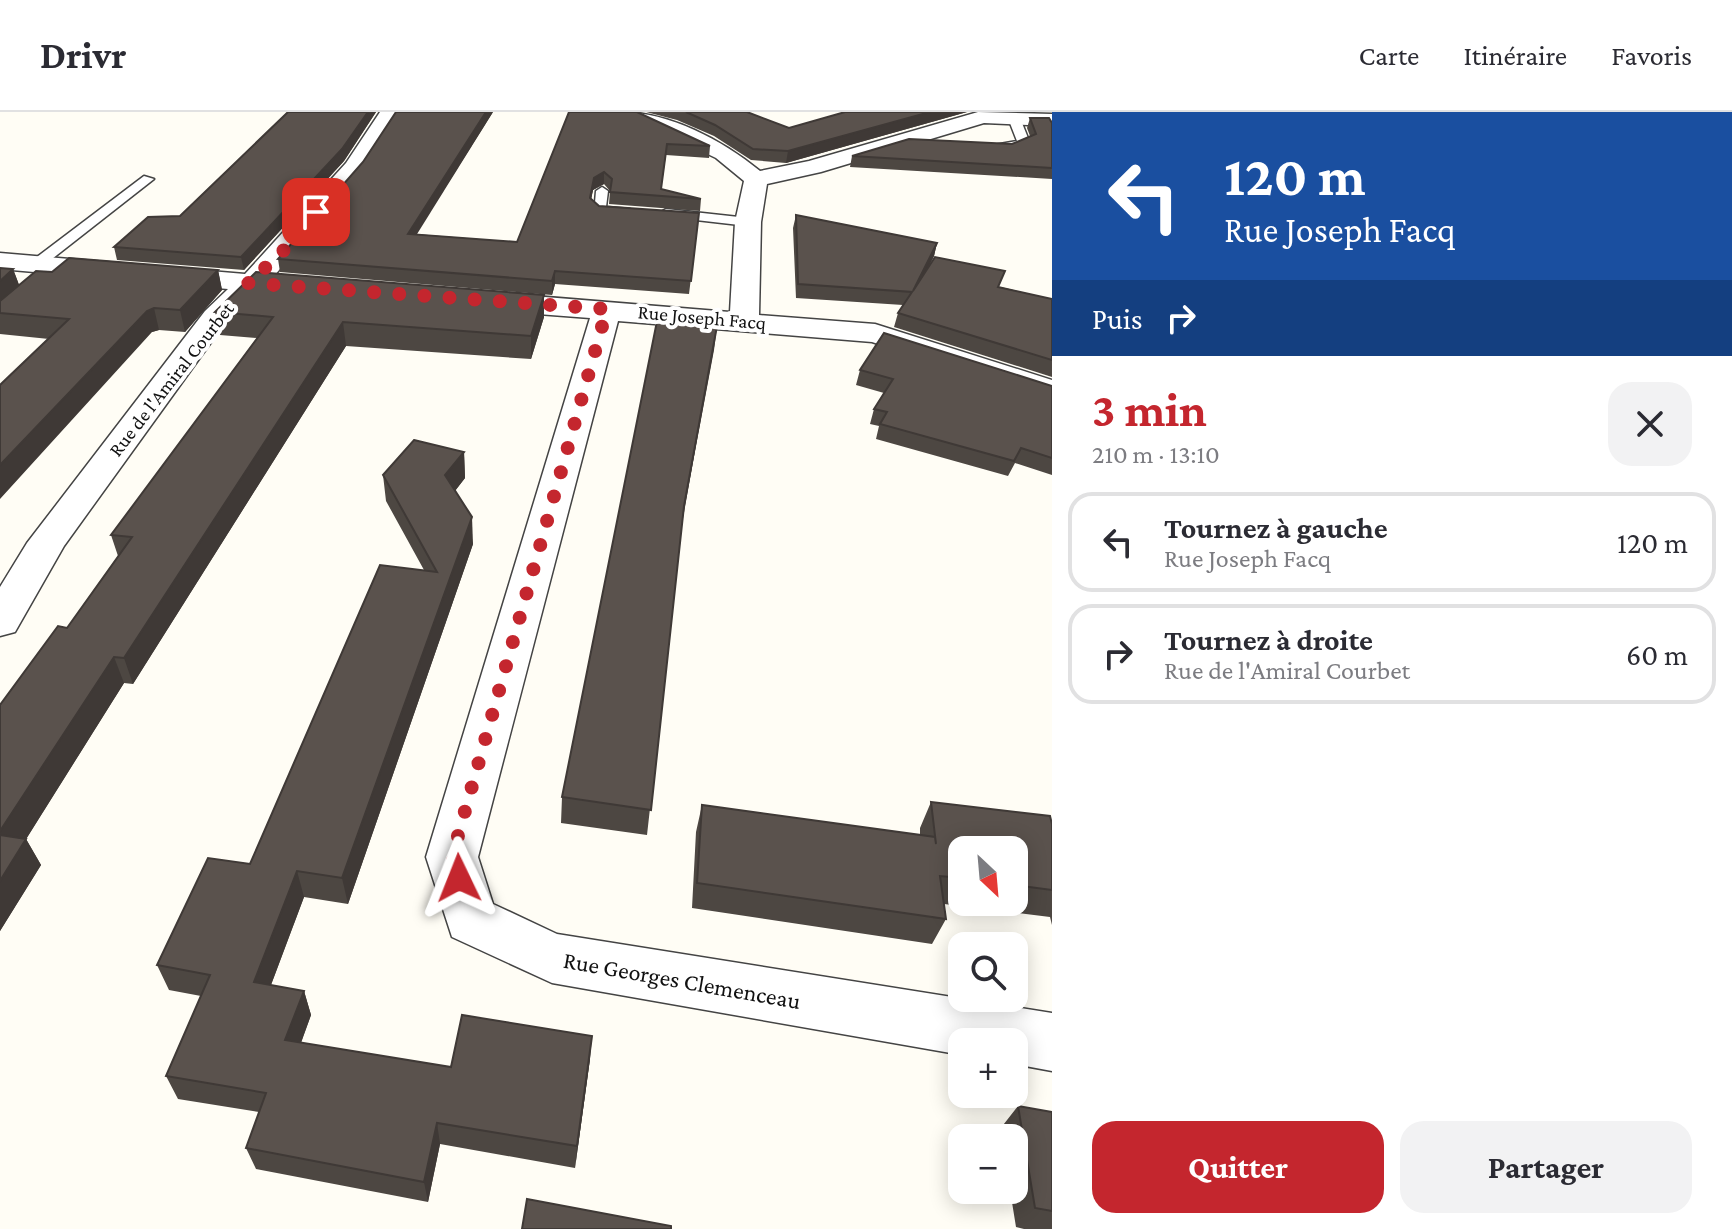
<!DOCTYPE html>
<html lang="fr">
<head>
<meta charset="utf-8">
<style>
  :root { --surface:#fff; --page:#f2f2f3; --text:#2b2b33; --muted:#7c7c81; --line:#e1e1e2; --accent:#c4262e }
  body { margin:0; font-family:"Crimson Pro",serif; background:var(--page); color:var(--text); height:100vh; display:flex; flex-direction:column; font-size:30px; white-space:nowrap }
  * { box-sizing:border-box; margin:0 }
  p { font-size:26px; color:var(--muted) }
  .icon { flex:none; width:44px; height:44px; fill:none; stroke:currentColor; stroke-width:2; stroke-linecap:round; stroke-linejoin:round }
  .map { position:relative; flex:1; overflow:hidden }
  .side { display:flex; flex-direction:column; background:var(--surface); width:680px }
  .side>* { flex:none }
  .top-card { background:#1a4fa0; color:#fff; overflow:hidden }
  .needle { width:52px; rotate:154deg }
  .fabs { position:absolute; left:948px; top:724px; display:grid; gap:16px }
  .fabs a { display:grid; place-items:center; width:80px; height:80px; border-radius:16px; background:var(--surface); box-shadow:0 4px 20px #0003; font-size:40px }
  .pin { position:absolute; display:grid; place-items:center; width:68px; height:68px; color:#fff; margin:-34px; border-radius:16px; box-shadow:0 4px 12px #0006 }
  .me { position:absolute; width:88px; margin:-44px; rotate:358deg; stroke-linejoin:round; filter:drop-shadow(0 0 6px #0008) }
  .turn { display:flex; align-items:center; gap:28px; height:168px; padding:0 40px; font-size:36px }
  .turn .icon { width:104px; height:104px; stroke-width:2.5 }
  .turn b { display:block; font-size:56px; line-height:68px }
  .then { display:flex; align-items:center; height:76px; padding:0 40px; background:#0003; gap:16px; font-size:30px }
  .round { display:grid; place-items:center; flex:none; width:84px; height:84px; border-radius:24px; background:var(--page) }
  .head { display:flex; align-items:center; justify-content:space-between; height:136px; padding:0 40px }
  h1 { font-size:48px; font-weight:700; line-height:60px; color:var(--accent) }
  .action { display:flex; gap:16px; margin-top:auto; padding:16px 40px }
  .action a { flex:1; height:92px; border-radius:24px; background:var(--accent); color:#fff; font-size:32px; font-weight:700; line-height:92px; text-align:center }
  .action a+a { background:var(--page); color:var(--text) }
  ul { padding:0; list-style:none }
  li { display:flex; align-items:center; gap:24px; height:100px; margin:0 16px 12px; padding:0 24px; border:4px solid var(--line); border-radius:24px }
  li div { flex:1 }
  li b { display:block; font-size:30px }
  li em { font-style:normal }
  header { display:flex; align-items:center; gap:48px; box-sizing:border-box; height:112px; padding:0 40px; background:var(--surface); border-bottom:2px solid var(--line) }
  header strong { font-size:38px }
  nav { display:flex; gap:44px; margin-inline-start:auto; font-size:28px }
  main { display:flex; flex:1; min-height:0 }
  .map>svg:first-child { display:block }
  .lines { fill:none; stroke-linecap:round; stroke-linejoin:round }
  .lane-casing { stroke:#444; stroke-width:3 }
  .street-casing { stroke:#444; stroke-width:3 }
  .lane { fill:#fff; fill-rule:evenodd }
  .street { fill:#fff; fill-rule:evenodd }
  .wall { fill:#4d4742; fill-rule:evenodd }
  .shaded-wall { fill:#3f3936 }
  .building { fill:#5a524d; stroke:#3f3936; stroke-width:2 }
  .route { stroke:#c4262e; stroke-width:14; stroke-dasharray:0 25.2 }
  .labels { text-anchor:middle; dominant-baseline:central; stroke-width:8; stroke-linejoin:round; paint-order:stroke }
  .far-street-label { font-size:20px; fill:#111; stroke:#fff }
  .street-label { font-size:24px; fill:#111; stroke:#fff }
</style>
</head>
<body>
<header>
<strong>Drivr</strong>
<nav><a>Carte</a><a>Itinéraire</a><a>Favoris</a></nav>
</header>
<main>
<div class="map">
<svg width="1052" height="1117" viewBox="0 0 1052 1117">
  <rect width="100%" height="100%" fill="#fffdf5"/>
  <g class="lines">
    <defs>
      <g id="lane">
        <path d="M 1014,3 L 1020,6 L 1030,31 L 994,39 L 994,33 L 1017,29 L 1008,6 Z"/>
        <path d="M 144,64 L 154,67 L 43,154 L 33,154 L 33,148 Z"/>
        <path d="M 602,75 L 608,79 L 606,95 L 630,97 L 630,103 L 594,102 L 596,79 Z"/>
        <path d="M 666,97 L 748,106 L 755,110 L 748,114 L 661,104 L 659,101 Z"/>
      </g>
      <g id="street">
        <path d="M 380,0 L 400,0 L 362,60 L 274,164 L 314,169 L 318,175 L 314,181 L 258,179 L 225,211 L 64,434 L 15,520 L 0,524 L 0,475 L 27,431 L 205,199 L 228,177 L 0,157 L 0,141 L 245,162 L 346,51 Z"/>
        <path d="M 620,0 C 670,0 722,28 760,59 L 809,49 L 978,0 L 1052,2 L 1052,14 L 984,11 L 821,60 L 767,72 L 761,110 L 759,203 L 875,212 L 1052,268 L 1052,288 L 872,230 L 618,209 L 478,745 L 493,792 L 557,822 L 1052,901 L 1052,959 L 1014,952 L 1014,930 L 962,930 L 962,943 L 552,871 L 452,825 L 426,745 L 590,206 L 485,198 L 475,195 L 471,189 L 475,183 L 485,180 L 730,200 L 735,110 L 744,69 L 716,46 Z"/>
      </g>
    </defs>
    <use href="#lane" class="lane-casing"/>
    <use href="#street" class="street-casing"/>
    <use href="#lane" class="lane"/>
    <use href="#street" class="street"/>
  </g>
  <g class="wall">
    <path d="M 288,0 L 376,0 L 344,49 L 244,158 L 117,148 L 114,135 L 180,104 Z"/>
    <path d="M 493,0 L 416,122 L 517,130 L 569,0 L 710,34 L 709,46 L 666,43 L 661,78 L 701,87 L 700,99 L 609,92 L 610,79 L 604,72 L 593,78 L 591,87 L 599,94 L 699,101 L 689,182 L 555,172 L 552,183 L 280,160 L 278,147 L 363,50 Z"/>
    <path d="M 646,0 L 747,0 L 789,16 L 845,0 L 967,0 L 786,51 L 751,48 L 714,24 L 677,8 Z"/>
    <path d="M 1030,6 L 1052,11 L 1052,67 L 850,55 L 852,44 L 1012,32 L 1030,24 L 1027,16 Z"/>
    <path d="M 796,103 L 937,131 L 934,144 L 927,158 L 1052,187 L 1052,265 L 894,215 L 898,201 L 903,193 L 796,186 L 793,116 Z"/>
    <path d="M 0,156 L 13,157 L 19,173 L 52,160 L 218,158 L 222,178 L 185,220 L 159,218 L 152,220 L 49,227 L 0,222 Z"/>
    <path d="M 215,200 L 544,205 L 531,247 L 346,234 L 133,572 L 124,571 L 26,727 L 41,753 L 0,819 L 0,593 L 67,516 L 118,444 L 111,423 L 257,226 L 220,223 Z"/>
    <path d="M 700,213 L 717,214 L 682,412 L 647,723 L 561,711 L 562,685 Z"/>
    <path d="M 860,258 L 1052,274 L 1052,363 L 1015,351 L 1008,364 L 876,327 L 879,314 L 870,312 L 874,297 L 884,281 L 856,273 Z"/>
    <path d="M 464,340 L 465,366 L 455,379 L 473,432 L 348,792 L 304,785 L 271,873 L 304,879 L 311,903 L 301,931 L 451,955 L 590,947 L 575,1056 L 440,1032 L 428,1090 L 256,1057 L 246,1036 L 259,1000 L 178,987 L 166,964 L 201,884 L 169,878 L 157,853 L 250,752 L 424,458 L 386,389 L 383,363 Z"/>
    <path d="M 931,690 L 1052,712 L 1052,813 L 1050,805 L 944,792 L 946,807 L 932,832 L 692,796 L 696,720 L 702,693 L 920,723 L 920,716 ZM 962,738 L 1014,738 L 1014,790 L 962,790 Z"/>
    <path d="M 1018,994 L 1052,1000 L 1052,1117 L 1024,1117 L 1016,1115 L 1010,1078 L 1014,1078 L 1014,1026 L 1002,1026 L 1000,1017 Z"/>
  </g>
  <g class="shaded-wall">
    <path d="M 368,0 L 376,0 L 344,49 L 244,158 L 241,145 Z"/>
    <path d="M 486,0 L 493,0 L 409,135 L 408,122 Z"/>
    <path d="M 930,0 L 967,0 L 786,51 L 788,39 Z"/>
    <path d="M 604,60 L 604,72 L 593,78 L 589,98 L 590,86 L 594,66 Z"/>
    <path d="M 937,131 L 934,144 L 909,193 L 913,179 Z"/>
    <path d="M 13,157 L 21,178 L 0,197 L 0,169 Z"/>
    <path d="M 218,158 L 222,178 L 185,220 L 180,198 Z"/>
    <path d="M 555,159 L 555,172 L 552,183 L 552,169 Z"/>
    <path d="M 544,183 L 544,205 L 531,247 L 531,224 Z"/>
    <path d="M 154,196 L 159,218 L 152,220 L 0,387 L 0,353 L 147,199 Z"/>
    <path d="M 343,210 L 346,234 L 133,572 L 124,546 Z"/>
    <path d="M 717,214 L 714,238 L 680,419 L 684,394 Z"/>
    <path d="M 464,340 L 465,366 L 447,389 L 445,363 Z"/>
    <path d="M 472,405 L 473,432 L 348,792 L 342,766 Z"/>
    <path d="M 114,545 L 124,571 L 13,748 L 0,727 L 0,719 Z"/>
    <path d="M 26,727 L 41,753 L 0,819 L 0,769 Z"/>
    <path d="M 297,759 L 304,785 L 263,894 L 254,870 Z"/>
    <path d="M 304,879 L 311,903 L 293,952 L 285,928 Z"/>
    <path d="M 592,924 L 590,947 L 575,1056 L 577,1034 Z"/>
    <path d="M 437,1011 L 440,1032 L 428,1090 L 424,1070 Z"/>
  </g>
  <g class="building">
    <path d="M 288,0 L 368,0 L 342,37 L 241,145 L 114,135 L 148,105 L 180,104 Z"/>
    <path d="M 396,0 L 486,0 L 408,122 L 517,130 L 569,0 L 637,0 L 710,34 L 667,32 L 661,77 L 701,87 L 610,80 L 612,67 L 604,60 L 594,66 L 590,86 L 599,94 L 699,101 L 691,169 L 555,159 L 552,169 L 278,147 L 363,50 Z"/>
    <path d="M 686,0 L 747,0 L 789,16 L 845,0 L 930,0 L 788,39 L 753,37 L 715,13 Z"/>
    <path d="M 1030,6 L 1049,6 L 1052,11 L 1052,56 L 852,44 L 909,27 L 1012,32 L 1036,22 Z"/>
    <path d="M 796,103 L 937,131 L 913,179 L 935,145 L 1005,159 L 998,175 L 1052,187 L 1052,248 L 898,201 L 912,180 L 798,172 Z"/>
    <path d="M 69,146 L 218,158 L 180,198 L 154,196 L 147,199 L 0,353 L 0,273 L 69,207 L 0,201 L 0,189 L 36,159 L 52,160 Z"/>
    <path d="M 0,156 L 13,157 L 0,169 Z"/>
    <path d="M 256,160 L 544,183 L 531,224 L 343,210 L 124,546 L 114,545 L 0,719 L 0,593 L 58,514 L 67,516 L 132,425 L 111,423 L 273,205 L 215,200 Z"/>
    <path d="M 658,204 L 700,207 L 700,213 L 717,214 L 684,394 L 651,698 L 562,685 Z"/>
    <path d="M 884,221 L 1052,274 L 1052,346 L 1021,336 L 1014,349 L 880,312 L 887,300 L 874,297 L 893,267 L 860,258 Z"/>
    <path d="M 414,328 L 464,340 L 445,363 L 472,405 L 342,766 L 297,759 L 254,870 L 304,879 L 285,928 L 451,955 L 462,903 L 592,924 L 577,1034 L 437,1011 L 424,1070 L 246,1036 L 266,981 L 166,964 L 210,863 L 157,853 L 208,746 L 250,752 L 380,453 L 437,460 L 383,363 Z"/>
    <path d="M 931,690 L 1050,704 L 1052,712 L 1052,778 L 1014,773 L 1014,738 L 962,738 L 962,766 L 940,764 L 946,807 L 697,771 L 702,693 L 935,725 L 936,732 Z"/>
    <path d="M 0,723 L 26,727 L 0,769 Z"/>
    <path d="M 1018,994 L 1052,1000 L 1052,1099 L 1035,1096 Z"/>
    <path d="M 527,1087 L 671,1114 L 671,1117 L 522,1117 Z"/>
  </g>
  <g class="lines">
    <path class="route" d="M 316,100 L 278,145 L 247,171 L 607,197 L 452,745 L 459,766"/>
  </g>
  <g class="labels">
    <g class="far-street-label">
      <text transform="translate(702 205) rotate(5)">Rue Joseph Facq</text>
      <text transform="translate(171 267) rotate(-52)">Rue de l'Amiral Courbet</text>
    </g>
    <g class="street-label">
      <text transform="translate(682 868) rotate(10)">Rue Georges Clemenceau</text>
    </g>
  </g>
</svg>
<div class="fabs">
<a><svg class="needle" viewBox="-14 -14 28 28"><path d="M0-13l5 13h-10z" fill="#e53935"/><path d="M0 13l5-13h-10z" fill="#7c7c81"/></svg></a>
<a><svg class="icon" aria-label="search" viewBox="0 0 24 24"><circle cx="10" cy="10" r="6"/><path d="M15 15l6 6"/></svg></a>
<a>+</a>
<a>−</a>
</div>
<div class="pin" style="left:316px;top:100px;background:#d93025"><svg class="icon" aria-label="arrive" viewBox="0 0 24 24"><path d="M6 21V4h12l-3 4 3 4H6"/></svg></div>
<svg class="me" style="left:459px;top:766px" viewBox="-20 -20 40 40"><path d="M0-17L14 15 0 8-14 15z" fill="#c4262e" stroke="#fff" stroke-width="4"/></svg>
</div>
<section class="side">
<div class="top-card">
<div class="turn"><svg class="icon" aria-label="left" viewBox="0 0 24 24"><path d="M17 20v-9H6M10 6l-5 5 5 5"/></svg><div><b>120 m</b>Rue Joseph Facq</div></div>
<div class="then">Puis<svg class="icon" aria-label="right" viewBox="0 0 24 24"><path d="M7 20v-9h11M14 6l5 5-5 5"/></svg></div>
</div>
<div class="head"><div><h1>3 min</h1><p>210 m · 13:10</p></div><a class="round"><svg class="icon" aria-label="close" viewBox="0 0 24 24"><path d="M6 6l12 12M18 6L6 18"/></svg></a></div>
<ul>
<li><svg class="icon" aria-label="left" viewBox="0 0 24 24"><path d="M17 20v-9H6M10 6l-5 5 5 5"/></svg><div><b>Tournez à gauche</b><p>Rue Joseph Facq</p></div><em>120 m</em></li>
<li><svg class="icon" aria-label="right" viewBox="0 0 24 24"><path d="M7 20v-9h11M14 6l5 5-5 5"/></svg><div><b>Tournez à droite</b><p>Rue de l'Amiral Courbet</p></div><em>60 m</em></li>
</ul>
<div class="action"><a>Quitter</a><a>Partager</a></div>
</section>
</main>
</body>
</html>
